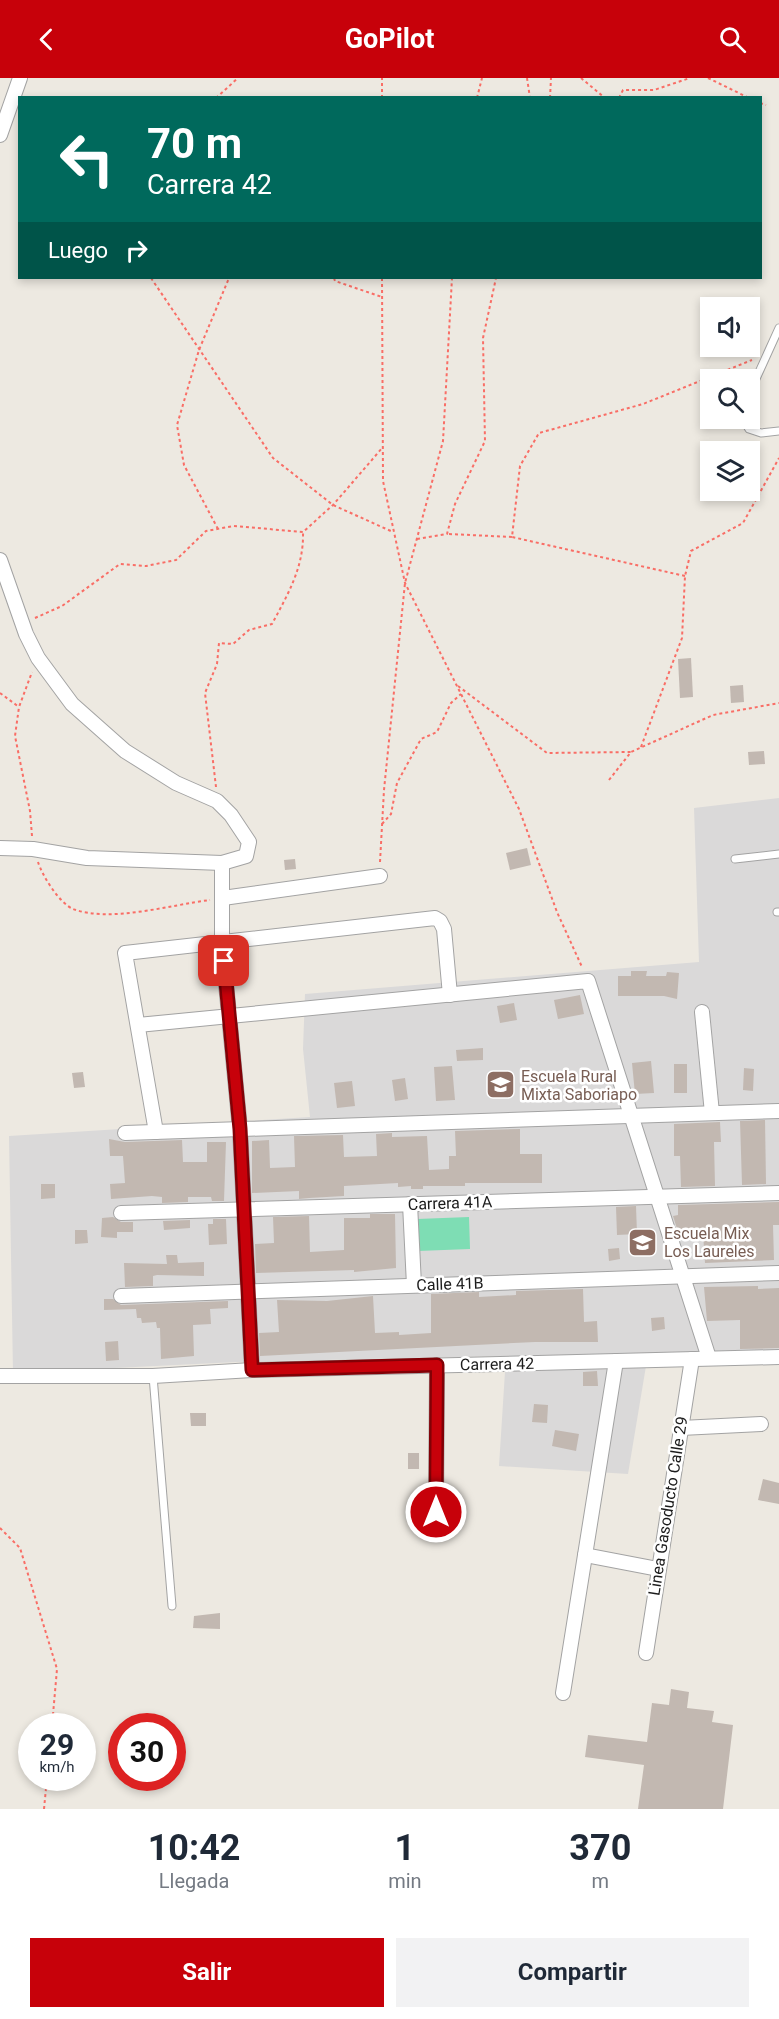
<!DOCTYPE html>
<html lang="es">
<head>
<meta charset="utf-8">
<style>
  :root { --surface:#fff; --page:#f2f2f3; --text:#1f2937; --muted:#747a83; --accent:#c7010a }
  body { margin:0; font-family:Roboto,sans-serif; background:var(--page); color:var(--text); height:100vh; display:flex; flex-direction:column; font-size:22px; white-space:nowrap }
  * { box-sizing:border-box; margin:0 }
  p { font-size:20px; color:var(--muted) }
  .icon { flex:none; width:33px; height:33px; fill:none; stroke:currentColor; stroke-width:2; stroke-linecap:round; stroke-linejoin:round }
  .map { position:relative; height:1731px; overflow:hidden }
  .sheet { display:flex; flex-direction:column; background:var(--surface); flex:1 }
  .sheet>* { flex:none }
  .banner { position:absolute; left:18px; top:18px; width:744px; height:183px; border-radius:0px; box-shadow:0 3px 9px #0003; background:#00695c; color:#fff; overflow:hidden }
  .fabs { position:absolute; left:700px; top:219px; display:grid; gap:12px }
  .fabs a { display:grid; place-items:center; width:60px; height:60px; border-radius:0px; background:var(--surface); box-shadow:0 3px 9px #0003; font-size:30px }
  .speed { position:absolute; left:18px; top:1635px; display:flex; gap:12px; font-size:30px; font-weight:700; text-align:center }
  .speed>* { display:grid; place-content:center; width:78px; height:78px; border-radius:50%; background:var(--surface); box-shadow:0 3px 9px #0003; line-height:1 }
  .speed small { font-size:15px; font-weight:400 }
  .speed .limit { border:9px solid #d22; background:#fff; color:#111 }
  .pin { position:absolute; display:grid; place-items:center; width:51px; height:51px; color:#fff; margin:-26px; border-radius:12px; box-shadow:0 3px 9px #0006 }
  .me { position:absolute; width:66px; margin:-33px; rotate:0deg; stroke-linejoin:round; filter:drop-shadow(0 0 4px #0008) }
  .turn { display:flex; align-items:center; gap:21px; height:126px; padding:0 30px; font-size:27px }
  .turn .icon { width:78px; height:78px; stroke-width:2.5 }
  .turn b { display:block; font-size:42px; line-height:51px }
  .then { display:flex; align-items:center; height:57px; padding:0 30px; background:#0003; gap:12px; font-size:22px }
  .eta { display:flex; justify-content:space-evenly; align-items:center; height:102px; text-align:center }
  .eta b { font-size:36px; font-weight:700; line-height:42px }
  .action { display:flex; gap:12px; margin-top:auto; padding:12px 30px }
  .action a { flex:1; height:69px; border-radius:0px; background:var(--accent); color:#fff; font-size:24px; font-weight:700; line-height:69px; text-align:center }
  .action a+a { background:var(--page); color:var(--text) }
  header { display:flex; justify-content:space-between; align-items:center; height:78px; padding:0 30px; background:var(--accent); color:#fff; font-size:27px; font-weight:700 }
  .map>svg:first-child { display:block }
  .residential { fill:#dad9d9 }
  .pitch { fill:#7eddb4 }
  .building { fill:#c2b8b1 }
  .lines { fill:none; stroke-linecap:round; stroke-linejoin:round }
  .lane-casing { stroke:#a3a3a3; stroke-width:9 }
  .street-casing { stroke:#a3a3a3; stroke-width:16 }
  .path { stroke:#f96e66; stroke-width:2; stroke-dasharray:3 3; stroke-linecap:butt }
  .lane { stroke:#fff; stroke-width:7 }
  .street { stroke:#fff; stroke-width:14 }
  .route-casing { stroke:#810106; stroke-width:15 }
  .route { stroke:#c7010a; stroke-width:10 }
  .labels { text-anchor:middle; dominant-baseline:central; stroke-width:5; stroke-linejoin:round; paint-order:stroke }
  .education-label { font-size:16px; fill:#785e54; stroke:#fff; text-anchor:start }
  .street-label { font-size:16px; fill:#1c1c1c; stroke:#fff }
</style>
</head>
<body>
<header><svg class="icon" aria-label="back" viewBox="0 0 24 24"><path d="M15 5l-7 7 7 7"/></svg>GoPilot<svg class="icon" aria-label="search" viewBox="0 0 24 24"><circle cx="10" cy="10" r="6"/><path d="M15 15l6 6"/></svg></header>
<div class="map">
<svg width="779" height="1731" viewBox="0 0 779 1731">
  <rect width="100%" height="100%" fill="#ede9e1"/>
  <path class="residential" d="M 779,720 L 779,1276 L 647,1282 L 628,1396 L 499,1388 L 506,1278 L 237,1284 L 13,1295 L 9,1058 L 310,1039 L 303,971 L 305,916 L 699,884 L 694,730 Z"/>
  <path class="pitch" d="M 469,1139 L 470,1171 L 418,1173 L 417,1141 Z"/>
  <g class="building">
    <path d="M 691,580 L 693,619 L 680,620 L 678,581 Z"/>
    <path d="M 743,607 L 744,624 L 731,625 L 730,608 Z"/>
    <path d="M 764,673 L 765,686 L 749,687 L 748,674 Z"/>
    <path d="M 527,770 L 531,787 L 510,792 L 506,775 Z"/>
    <path d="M 295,781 L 296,791 L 285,792 L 284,782 Z"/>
    <path d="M 631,893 L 647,893 L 646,898 L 666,898 L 667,894 L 679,895 L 677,921 L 664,918 L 618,918 L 618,898 L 631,898 Z"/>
    <path d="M 580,917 L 584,936 L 558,941 L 554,922 Z"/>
    <path d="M 514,925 L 517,942 L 500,945 L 497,928 Z"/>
    <path d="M 483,970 L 483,982 L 457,983 L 456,972 Z"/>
    <path d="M 651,983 L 654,1015 L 635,1016 L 632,985 Z"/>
    <rect x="674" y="986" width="13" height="29"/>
    <path d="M 452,988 L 455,1022 L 436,1023 L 434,989 Z"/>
    <path d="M 744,990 L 754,991 L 753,1013 L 743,1012 Z"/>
    <path d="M 83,994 L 85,1009 L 74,1010 L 72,995 Z"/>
    <path d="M 506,995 L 507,1019 L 490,1020 L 489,996 Z"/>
    <path d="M 405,1000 L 408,1021 L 395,1023 L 392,1002 Z"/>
    <path d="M 352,1003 L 355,1028 L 337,1030 L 334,1005 Z"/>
    <path d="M 765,1042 L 766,1106 L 742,1107 L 740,1043 Z"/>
    <path d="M 720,1044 L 721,1064 L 714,1064 L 715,1108 L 681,1109 L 680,1078 L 674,1078 L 674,1046 Z"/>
    <path d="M 520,1051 L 520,1076 L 542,1076 L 542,1105 L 465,1105 L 465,1108 L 423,1108 L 423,1111 L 411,1111 L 411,1108 L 398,1109 L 398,1105 L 344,1108 L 344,1118 L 309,1120 L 299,1121 L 299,1113 L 252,1115 L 252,1063 L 269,1062 L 270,1090 L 295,1089 L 294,1058 L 343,1057 L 344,1079 L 377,1078 L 376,1056 L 392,1055 L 392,1059 L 427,1058 L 429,1092 L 449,1091 L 449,1078 L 456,1078 L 455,1053 Z"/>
    <path d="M 109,1061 L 125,1064 L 182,1062 L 183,1084 L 207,1084 L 207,1064 L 226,1064 L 224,1123 L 212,1123 L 211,1119 L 188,1119 L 188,1124 L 162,1125 L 162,1119 L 152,1118 L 111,1121 L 110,1106 L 125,1105 L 123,1078 L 110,1078 Z"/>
    <path d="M 41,1106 L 55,1106 L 55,1120 L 41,1121 Z"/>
    <path d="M 779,1124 L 779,1147 L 773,1147 L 774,1182 L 705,1185 L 703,1155 L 679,1157 L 673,1138 L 678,1137 L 678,1127 Z"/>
    <path d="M 636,1128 L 637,1156 L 617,1157 L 616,1129 Z"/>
    <path d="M 370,1136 L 395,1136 L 396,1190 L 354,1194 L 354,1192 L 256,1195 L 255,1166 L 274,1165 L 273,1139 L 309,1138 L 310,1174 L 344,1172 L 344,1140 L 370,1140 Z"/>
    <path d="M 113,1139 L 121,1144 L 133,1144 L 133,1154 L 117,1154 L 117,1160 L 101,1159 L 102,1140 Z"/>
    <path d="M 213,1141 L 226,1141 L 227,1166 L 209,1167 L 208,1146 L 213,1146 Z"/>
    <path d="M 190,1142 L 190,1150 L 164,1152 L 163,1143 Z"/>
    <path d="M 75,1152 L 87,1152 L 88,1165 L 75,1166 Z"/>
    <path d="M 619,1170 L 620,1181 L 609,1183 L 608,1171 Z"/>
    <path d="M 166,1177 L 177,1177 L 178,1185 L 204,1184 L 204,1198 L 157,1197 L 153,1198 L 153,1208 L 125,1209 L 124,1185 L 167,1186 Z"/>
    <path d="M 758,1208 L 758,1211 L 779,1210 L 779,1270 L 740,1271 L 740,1242 L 707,1243 L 704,1209 Z"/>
    <path d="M 583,1211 L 584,1244 L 597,1243 L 598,1264 L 535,1264 L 260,1278 L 259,1255 L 279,1254 L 277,1222 L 327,1223 L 373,1218 L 375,1255 L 399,1254 L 399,1257 L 431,1255 L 431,1216 L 479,1214 L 479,1219 L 516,1217 L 516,1213 Z"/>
    <path d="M 104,1221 L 113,1221 L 121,1227 L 228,1223 L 228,1230 L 210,1231 L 211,1246 L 193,1247 L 194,1278 L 161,1281 L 160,1250 L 157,1250 L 156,1244 L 142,1245 L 141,1240 L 137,1240 L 136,1231 L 104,1232 Z"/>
    <path d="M 664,1239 L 665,1251 L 652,1253 L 651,1240 Z"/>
    <path d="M 118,1263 L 119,1282 L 106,1283 L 105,1264 Z"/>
    <path d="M 597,1293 L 598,1308 L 583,1308 L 583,1294 Z"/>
    <path d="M 534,1326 L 548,1327 L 547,1345 L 532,1344 Z"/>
    <path d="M 190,1335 L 206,1335 L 206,1348 L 191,1348 Z"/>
    <path d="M 555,1352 L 579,1356 L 576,1373 L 552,1368 Z"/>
    <rect x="408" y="1375" width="11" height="16"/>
    <path d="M 763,1401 L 779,1405 L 779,1426 L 758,1422 Z"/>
    <path d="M 422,1444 L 433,1444 L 434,1458 L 422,1458 Z"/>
    <path d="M 220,1535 L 220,1551 L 193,1550 L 194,1538 Z"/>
    <path d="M 671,1611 L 689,1614 L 687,1630 L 714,1633 L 712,1644 L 733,1647 L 723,1731 L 638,1731 L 644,1687 L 585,1679 L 588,1657 L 647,1664 L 652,1625 L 669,1627 Z"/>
  </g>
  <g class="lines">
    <defs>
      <g id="lane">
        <path d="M 750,314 L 779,250"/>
        <path d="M 742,340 L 749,351 L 761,355 L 779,353"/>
        <path d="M 735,781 L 779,776"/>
        <path d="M 777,834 L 779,834"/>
        <path d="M 153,1298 L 172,1528"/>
      </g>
      <g id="street">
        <path d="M 0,57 L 20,0"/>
        <path d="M 0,482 L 26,556 L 38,580 L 72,626 L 125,673 L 176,705 L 217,723 L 231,737 L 249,764 L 246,778 L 222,785 L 87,780 L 33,771 L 0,770"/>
        <path d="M 222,785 L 222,864 L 240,1051 L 252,1292"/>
        <path d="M 223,820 L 380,798"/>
        <path d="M 702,934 L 712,1035"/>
        <path d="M 138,947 L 588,903 L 709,1280"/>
        <path d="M 156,1054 L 125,875 L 435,840 L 440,843 L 444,851 L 450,917"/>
        <path d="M 125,1055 L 779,1033"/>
        <path d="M 410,1126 L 414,1207"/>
        <path d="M 121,1135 L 779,1115"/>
        <path d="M 121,1218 L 779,1195"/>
        <path d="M 0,1298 L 153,1298 L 252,1292 L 779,1279"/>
        <path d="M 681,1350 L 761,1346"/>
        <path d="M 436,1434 L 437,1287"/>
        <path d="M 585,1477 L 658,1491"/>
        <path d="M 646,1575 L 692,1281"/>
        <path d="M 563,1615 L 616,1283"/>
      </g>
    </defs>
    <use href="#lane" class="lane-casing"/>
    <use href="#street" class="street-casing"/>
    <g class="path">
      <path d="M 527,0 L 530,20"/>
      <path d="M 581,0 L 605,20"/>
      <path d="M 708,0 L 749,20"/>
      <path d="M 216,20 L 238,0"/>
      <path d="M 382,20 L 382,0"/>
      <path d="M 477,20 L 482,0"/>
      <path d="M 550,20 L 551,0"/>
      <path d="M 619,20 L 623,12 L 654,12 L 690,0"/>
      <path d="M 760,25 L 766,27"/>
      <path d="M 151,200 L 273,380 L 333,427 L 393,454"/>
      <path d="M 334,200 L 335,203 L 382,219"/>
      <path d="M 382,200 L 383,403 L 405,505 L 519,731 L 557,834 L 582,889"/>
      <path d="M 218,451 L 184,387 L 177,347 L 199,272 L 229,200"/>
      <path d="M 449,456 L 512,459"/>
      <path d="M 417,461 L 447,456 L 455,426 L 485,363 L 483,260 L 496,200"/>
      <path d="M 685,498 L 512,459 L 520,388 L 539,355 L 643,326 L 752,282"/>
      <path d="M 35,540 L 62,528 L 120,486 L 146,488 L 176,482 L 206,453 L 234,448 L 303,454 L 333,427 L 383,369"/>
      <path d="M 458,608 L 547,675 L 631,674"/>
      <path d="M 0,615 L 19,629"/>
      <path d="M 641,669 L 682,560 L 685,498 L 691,473 L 743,445 L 779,380"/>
      <path d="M 609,702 L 631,674 L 713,637 L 779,625"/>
      <path d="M 216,709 L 205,615 L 217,586 L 219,565 L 233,566 L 249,552 L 272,546 C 288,516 304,489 303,454"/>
      <path d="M 382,746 L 391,736 L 397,705 L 421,661 L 437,654 L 451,625 L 461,616"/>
      <path d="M 32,758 L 30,733 L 15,658 L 19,629 L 32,594"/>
      <path d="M 38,784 C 42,797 59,825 73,831 C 110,845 170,827 210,822"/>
      <path d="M 380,784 L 384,712 L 405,505 L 443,363 L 452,200"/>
      <path d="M 0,1450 L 20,1470 L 57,1591 L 52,1648"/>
      <path d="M 44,1731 L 47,1700"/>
    </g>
    <use href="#lane" class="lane"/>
    <use href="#street" class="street"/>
  </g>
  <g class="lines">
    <defs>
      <path id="route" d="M 224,883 L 240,1051 L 252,1292 L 437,1287 L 436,1434"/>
    </defs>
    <use href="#route" class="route-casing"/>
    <use href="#route" class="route"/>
  </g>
  <defs>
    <symbol id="school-square" viewBox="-11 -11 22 22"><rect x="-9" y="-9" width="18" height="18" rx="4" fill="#8d6e63" stroke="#fff"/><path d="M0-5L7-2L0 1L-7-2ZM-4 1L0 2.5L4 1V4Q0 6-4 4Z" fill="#fff"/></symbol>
  </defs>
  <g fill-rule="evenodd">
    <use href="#school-square" x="484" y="990" width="33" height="33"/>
    <use href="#school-square" x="626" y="1148" width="33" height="33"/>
  </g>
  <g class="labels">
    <g class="education-label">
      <text x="521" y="998">Escuela Rural<tspan x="521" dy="18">Mixta Saboriapo</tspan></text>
      <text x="664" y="1155">Escuela Mix<tspan x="664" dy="18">Los Laureles</tspan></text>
    </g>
    <g class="street-label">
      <text transform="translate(450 1125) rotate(-2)">Carrera 41A</text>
      <text transform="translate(450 1206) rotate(-2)">Calle 41B</text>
      <text transform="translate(497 1286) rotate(-1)">Carrera 42</text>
      <text transform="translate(668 1428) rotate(-81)">Linea Gasoducto Calle 29</text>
    </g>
  </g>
</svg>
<div class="fabs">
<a><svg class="icon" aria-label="sound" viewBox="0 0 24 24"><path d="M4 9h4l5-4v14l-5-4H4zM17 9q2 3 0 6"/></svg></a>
<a><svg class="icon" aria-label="search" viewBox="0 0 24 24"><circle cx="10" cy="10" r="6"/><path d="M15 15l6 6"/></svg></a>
<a><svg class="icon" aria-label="layers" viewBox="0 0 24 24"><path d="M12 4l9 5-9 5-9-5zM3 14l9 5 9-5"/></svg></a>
</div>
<div class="speed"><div>29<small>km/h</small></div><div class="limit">30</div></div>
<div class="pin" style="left:224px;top:883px;background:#d93025"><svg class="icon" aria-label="arrive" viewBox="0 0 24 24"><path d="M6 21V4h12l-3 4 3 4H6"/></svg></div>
<svg class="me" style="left:436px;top:1434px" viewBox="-20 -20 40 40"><circle r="17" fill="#c7010a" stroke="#fff" stroke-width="3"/><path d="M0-11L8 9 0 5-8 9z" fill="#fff"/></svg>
<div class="banner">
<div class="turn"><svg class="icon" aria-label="left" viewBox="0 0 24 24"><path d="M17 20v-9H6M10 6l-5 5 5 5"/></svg><div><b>70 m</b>Carrera 42</div></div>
<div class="then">Luego<svg class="icon" aria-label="right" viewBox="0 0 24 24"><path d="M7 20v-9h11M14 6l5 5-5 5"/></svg></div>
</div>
</div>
<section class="sheet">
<div class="eta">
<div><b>10:42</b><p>Llegada</p></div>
<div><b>1</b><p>min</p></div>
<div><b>370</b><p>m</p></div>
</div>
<div class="action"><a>Salir</a><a>Compartir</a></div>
</section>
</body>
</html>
